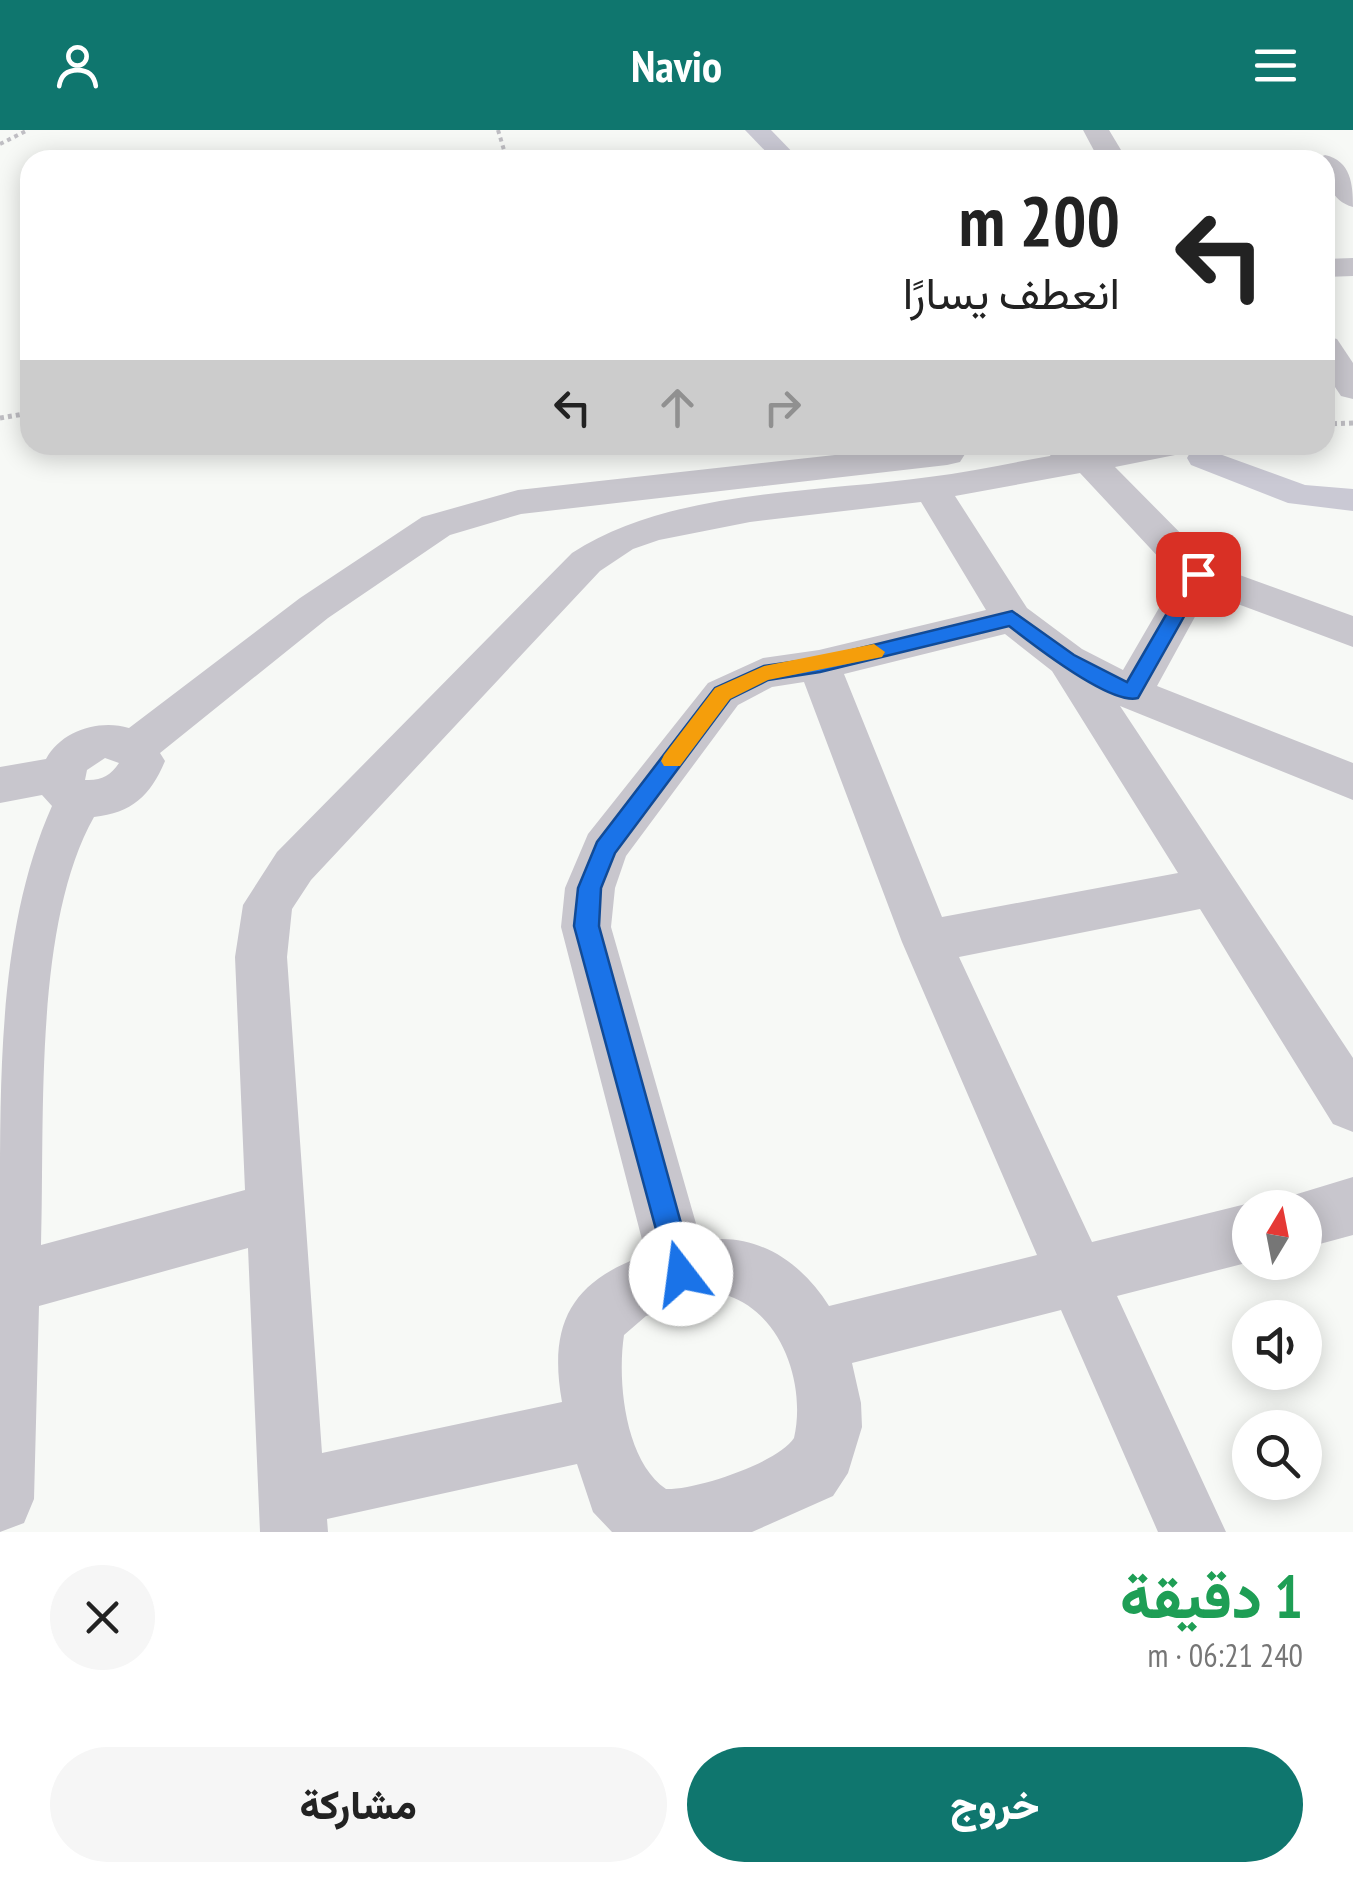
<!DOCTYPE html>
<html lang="ar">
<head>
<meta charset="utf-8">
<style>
  :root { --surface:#fff; --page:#f6f6f6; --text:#222; --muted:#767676; --accent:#0f766e }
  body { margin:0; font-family:"PT Sans Narrow",Vazirmatn,sans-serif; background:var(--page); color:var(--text); direction:rtl; height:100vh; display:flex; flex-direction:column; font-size:38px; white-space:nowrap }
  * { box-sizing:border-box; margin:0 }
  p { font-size:32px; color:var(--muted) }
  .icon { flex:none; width:55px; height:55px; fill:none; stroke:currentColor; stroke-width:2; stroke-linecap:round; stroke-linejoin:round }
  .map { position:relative; height:1402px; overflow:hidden; direction:ltr }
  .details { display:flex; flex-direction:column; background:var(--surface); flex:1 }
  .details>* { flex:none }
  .hud { position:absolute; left:20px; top:20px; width:1315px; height:305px; border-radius:30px; box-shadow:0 5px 25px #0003; direction:rtl; background:#fff; color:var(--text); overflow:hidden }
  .needle { width:65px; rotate:10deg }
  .tools { position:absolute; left:1232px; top:1060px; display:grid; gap:20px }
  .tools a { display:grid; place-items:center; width:90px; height:90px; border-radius:50%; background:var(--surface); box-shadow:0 5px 25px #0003; font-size:50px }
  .pin { position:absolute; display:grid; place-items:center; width:85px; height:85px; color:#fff; margin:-42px; border-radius:20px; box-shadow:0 5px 15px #0006 }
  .me { position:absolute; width:110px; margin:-55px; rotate:345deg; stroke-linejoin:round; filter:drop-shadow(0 0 8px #0008) }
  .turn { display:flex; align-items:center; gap:35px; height:210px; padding:0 50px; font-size:45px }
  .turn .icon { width:130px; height:130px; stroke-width:2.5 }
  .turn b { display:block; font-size:70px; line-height:85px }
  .lanes { display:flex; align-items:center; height:95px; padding:0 50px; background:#0003; justify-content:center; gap:50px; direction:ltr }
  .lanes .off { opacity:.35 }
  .round { display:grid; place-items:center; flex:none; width:105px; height:105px; border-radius:52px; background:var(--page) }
  .overview { display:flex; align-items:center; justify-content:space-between; height:170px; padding:0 50px }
  h1 { font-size:60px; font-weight:800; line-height:75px; color:#1e9e55 }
  .cta { display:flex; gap:20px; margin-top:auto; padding:20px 50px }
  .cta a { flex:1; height:115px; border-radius:60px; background:var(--accent); color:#fff; font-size:40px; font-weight:800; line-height:115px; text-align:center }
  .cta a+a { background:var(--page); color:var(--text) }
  header { display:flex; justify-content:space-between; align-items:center; height:130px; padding:0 50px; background:var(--accent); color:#fff; font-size:45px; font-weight:800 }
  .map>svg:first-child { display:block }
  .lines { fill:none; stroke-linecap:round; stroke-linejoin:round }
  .canal { fill:#cac9d4; fill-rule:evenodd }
  .path-far1 { stroke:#bfbec3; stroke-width:4; stroke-dasharray:4 4; stroke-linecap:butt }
  .path { stroke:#bfbec3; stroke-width:5; stroke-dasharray:4 4; stroke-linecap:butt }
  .minor { fill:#c8c6cd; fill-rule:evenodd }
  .route { fill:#1a73e8; stroke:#114b97; stroke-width:2.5 }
  .slow { fill:#f59e0b }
</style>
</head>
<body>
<header><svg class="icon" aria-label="menu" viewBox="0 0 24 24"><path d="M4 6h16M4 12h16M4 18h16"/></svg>Navio<svg class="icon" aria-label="person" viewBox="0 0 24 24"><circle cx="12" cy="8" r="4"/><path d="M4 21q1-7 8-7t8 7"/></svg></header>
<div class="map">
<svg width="1353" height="1402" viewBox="0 0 1353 1402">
  <rect width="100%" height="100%" fill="#f7f9f6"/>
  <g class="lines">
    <g class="canal">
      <path d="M 745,0 L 771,0 L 800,30 L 774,30 Z"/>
      <path d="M 1203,318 L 1305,355 L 1353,359 L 1353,381 L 1288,373 L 1191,335 L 1187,328 L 1191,321 Z"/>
    </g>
    <g class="path-far1">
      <path d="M 498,0 L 507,30"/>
      <path d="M 0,14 L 28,0"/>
    </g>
    <g class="path">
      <path d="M 0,288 L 30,283"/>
      <path d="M 1325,294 L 1353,293"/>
    </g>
    <g class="minor">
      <path d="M 1083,0 L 1109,0 L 1127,30 L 1099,30 Z"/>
      <path d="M 1325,25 C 1351,31 1353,54 1353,77 C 1331,71 1325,50 1325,30 L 1313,30 Z"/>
      <path d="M 1353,128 L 1353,146 L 1325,147 L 1325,129 Z"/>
      <path d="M 1325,206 L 1337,209 L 1353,233 L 1353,269 L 1341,266 L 1325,242 Z"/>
      <path d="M 926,315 L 956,315 L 965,324 L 960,332 L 947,335 L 521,384 L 450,405 L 328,488 L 160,623 L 165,631 C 151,665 132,683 94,687 C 33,795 45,990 41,1115 L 245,1060 L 235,827 L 243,775 L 277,722 L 572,423 C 670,359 816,363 929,347 C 970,342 1010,333 1050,326 L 1055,317 L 1190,315 L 1185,323 L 1115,337 L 1212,435 L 1353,486 L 1353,517 L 1208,463 L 1157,556 L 1353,633 L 1353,670 L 1120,576 L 1353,928 L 1353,1002 L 1333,994 L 1200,779 L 959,827 L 1092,1112 L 1250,1073 L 1260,1078 L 1250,1078 L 1250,1132 L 1117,1166 L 1226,1402 L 1158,1402 L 1061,1180 L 852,1233 L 861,1273 L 862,1297 L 848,1343 L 833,1366 L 752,1402 L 612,1402 L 593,1382 L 577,1334 L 327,1389 L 328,1402 L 260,1402 L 248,1118 L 39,1176 L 34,1369 L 24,1393 L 0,1402 C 0,1291 0,1179 0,1068 C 0,937 0,793 52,676 L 42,665 L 0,673 L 0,637 L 46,629 C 61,601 99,589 129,598 L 300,468 L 422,387 L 518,360 ZM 1080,343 L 1177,447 L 1123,540 L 1082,519 L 1027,478 L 955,366 ZM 921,372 L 986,480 L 819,520 L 763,528 L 708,553 L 588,704 L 565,758 L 561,797 L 646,1125 C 571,1151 548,1194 562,1272 L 322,1323 L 287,827 L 292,779 L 311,750 L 600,441 L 633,419 L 659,410 L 750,392 ZM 1005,504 L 1052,541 L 1178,743 L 942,787 L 844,544 ZM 804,552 L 902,812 L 1037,1125 L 829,1176 C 801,1131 755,1101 701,1111 L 611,797 L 615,758 L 626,726 L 738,575 L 772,557 ZM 105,628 L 119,633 C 110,646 101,651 85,650 L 87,640 ZM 729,1166 C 783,1185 806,1256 794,1308 C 778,1333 695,1360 666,1359 C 625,1331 617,1251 624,1205 L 646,1186 Z"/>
      <path d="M 1353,1047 L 1353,1105 L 1305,1118 L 1305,1078 L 1280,1078 L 1284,1068 Z"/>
    </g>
  </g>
  <path class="route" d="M 1198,438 L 1208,444 L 1138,568 C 1111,576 1032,514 1009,496 L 820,542 L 768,550 L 730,569 L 615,723 L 601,758 L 599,796 L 695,1144 L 691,1155 L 681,1159 L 671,1155 L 574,796 L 578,758 L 597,712 L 715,558 L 764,536 L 820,528 L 1012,481 L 1074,525 L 1127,552 L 1192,440 Z"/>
  <path class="slow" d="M 874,514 L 885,522 L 882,527 L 768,550 L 730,569 L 680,636 L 664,636 L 661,631 L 664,625 L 715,558 L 764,536 Z"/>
</svg>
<div class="tools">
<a><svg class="needle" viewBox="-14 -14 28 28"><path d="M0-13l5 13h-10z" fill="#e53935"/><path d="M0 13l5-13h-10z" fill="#767676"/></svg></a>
<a><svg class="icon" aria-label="sound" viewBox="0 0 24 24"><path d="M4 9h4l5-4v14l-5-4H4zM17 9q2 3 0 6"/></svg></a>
<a><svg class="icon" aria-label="search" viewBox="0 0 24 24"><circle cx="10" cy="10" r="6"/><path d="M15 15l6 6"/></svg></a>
</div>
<div class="pin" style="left:1198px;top:444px;background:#d93025"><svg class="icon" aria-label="arrive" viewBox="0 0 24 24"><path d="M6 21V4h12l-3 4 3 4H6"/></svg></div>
<svg class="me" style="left:681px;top:1144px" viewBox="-20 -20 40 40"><circle r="19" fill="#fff"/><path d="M0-13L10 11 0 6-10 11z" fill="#1a73e8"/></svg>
<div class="hud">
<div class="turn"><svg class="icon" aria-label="left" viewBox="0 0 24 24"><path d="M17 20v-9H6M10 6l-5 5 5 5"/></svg><div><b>200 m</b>انعطف يسارًا</div></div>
<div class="lanes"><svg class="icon" aria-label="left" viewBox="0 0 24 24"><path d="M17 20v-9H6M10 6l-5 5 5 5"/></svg><svg class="icon off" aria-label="ahead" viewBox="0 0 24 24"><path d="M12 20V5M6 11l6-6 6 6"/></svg><svg class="icon off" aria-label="right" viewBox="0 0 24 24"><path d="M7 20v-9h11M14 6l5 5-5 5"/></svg></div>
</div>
</div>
<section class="details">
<div class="overview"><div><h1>1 دقيقة</h1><p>240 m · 06:21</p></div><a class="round"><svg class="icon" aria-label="close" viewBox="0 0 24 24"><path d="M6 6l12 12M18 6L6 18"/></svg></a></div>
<div class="cta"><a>خروج</a><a>مشاركة</a></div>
</section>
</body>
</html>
